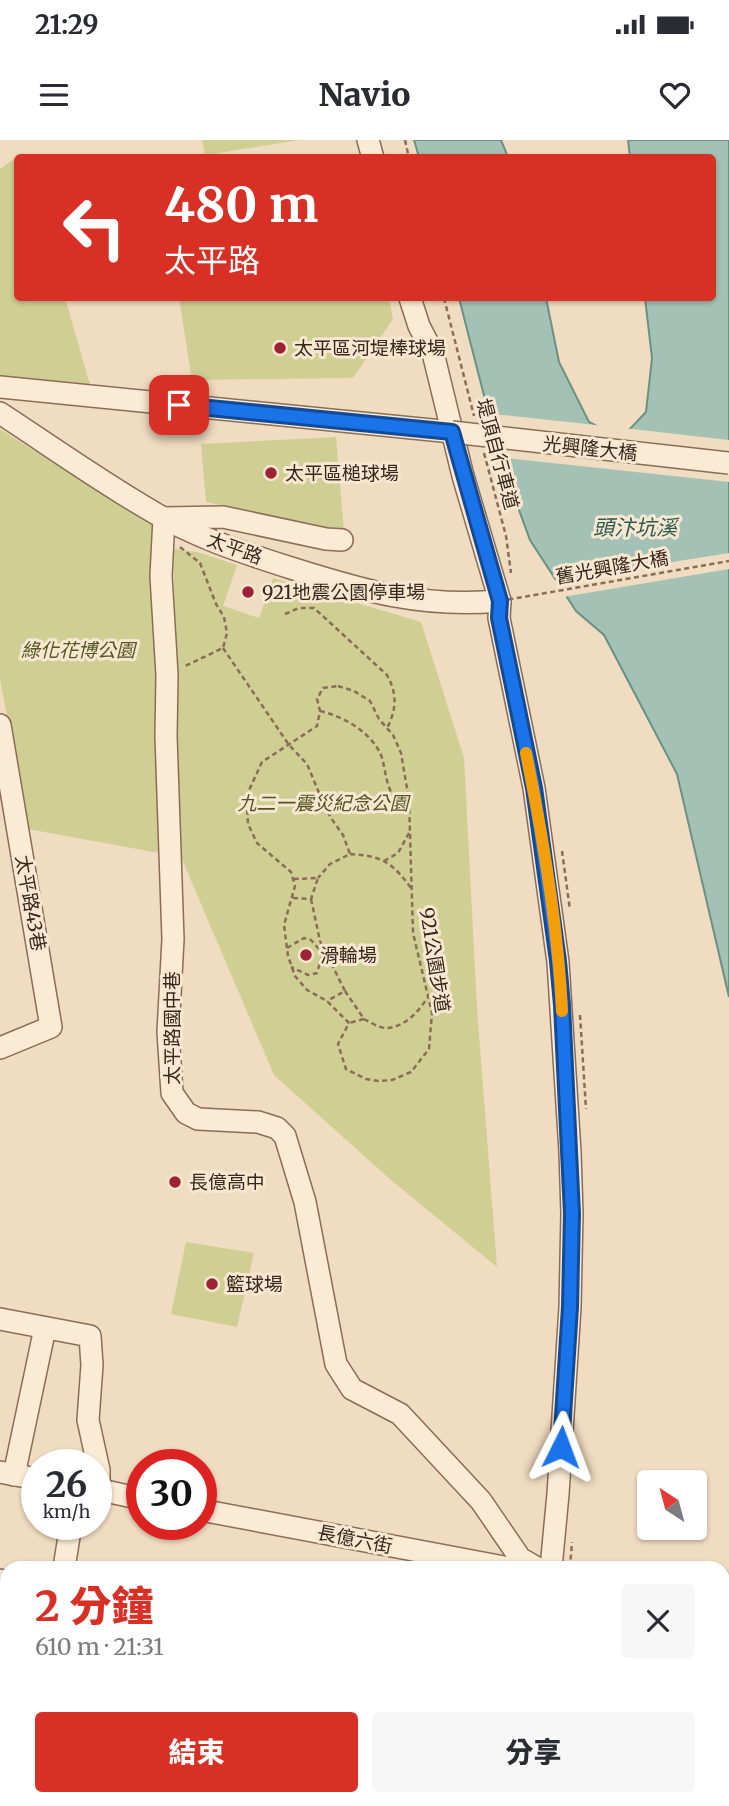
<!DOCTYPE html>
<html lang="zh-TW">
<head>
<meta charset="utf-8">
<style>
  :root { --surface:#fff; --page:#f7f7f7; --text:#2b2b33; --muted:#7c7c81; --accent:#d93025 }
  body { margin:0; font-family:Merriweather,"Noto Sans TC",serif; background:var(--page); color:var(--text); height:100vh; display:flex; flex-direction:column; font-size:26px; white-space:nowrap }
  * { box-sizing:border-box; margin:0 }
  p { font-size:23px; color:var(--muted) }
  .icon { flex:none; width:38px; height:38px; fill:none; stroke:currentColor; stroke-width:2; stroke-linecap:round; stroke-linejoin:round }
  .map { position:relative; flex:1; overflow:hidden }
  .drawer { position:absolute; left:0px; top:1421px; width:730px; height:245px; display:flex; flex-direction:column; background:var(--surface); border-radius:21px 21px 0 0; box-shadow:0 2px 5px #0004 }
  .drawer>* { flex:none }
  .banner { position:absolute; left:14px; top:14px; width:702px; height:147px; border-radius:7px; box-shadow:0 2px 5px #0004; background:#d93025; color:#fff; overflow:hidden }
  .needle { width:46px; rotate:324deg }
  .buttons { position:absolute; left:637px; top:1330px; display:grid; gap:14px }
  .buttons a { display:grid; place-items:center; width:70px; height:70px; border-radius:7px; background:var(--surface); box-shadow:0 2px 5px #0004; font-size:35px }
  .speed { position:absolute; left:21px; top:1309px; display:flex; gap:14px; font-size:35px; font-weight:700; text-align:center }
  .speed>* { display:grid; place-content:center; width:91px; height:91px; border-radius:50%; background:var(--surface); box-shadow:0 2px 5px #0004; line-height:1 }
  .speed small { font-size:18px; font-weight:400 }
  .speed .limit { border:10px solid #d22; background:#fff; color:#111 }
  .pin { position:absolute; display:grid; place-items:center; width:60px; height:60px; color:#fff; margin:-30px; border-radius:14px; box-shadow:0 4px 10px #0006 }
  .me { position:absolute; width:77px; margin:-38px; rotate:3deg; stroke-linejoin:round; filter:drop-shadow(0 0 5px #0008) }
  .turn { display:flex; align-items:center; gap:24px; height:147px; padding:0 35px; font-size:32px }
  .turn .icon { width:91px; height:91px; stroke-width:2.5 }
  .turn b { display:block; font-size:49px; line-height:60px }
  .round { display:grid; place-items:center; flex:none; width:74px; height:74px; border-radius:7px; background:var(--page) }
  .overview { display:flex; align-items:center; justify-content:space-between; height:119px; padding:0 35px }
  h1 { font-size:42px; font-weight:800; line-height:52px; color:var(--accent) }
  .cta { display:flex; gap:14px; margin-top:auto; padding:14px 35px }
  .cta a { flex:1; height:80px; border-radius:7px; background:var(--accent); color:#fff; font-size:28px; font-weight:800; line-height:80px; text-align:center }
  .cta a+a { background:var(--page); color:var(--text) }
  .status { display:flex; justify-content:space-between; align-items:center; height:49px; padding:0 35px; background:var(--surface); direction:ltr }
  .status svg { height:19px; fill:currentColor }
  header { display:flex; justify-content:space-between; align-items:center; height:91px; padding:0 35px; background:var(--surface); font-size:32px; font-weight:800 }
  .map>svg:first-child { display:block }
  .grass { fill:url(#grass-tufts) }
  .park { fill:#cfce93 }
  .water { fill:#a3c2b5; stroke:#6a9182; stroke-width:2 }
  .pier { fill:#f0dcc0 }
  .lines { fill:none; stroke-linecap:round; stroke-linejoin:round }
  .minor-casing { stroke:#8a6c57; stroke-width:24 }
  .path { stroke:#8a6c57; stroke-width:2.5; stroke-dasharray:5 3.5; stroke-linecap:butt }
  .minor { stroke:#fbead4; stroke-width:21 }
  .minor-bridge-casing { stroke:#8a6c57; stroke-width:24; stroke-linecap:butt }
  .path-bridge { stroke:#8a6c57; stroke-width:2.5; stroke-dasharray:5 3.5; stroke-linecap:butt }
  .minor-bridge { stroke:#fbead4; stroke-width:21 }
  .route-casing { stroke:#114b97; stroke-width:18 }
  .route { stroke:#1a73e8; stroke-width:12 }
  .slow { stroke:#f59e0b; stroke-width:12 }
  .poi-dot { fill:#9d2334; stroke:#f7e7d0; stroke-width:2.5 }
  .labels { text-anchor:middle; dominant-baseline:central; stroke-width:6; stroke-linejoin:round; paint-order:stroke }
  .poi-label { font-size:19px; fill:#39261c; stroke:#f7e7d0; text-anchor:start }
  .street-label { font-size:19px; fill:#39261c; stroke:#f7e7d0 }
  .park-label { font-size:19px; font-style:italic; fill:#505722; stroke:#f7e7d0 }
  .water-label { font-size:21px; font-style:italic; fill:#2b5a51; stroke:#f7e7d0 }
</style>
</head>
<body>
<div class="status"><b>21:29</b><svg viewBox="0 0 49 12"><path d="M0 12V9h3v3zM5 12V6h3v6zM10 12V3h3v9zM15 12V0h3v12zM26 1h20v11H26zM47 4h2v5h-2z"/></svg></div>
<header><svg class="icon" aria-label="menu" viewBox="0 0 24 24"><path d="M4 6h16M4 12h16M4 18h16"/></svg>Navio<svg class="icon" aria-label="heart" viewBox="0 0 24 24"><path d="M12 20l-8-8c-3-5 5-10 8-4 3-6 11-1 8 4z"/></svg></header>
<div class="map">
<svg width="729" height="1666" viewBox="0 0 729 1666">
  <defs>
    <pattern id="grass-tufts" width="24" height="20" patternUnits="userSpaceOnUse" patternTransform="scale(1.75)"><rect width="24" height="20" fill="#cfce93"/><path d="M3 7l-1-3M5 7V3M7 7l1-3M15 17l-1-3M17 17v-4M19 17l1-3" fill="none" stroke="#b2b17e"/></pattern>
  </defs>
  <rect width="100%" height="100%" fill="#f0dcc0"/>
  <path class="grass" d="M 175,1659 L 342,1659 L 341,1666 L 173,1666 Z"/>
  <g class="park">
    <path d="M 202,0 L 300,0 L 205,15 Z"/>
    <path d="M 23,13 L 25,17 L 18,18 L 18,158 L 65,158 L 91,248 L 0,242 L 0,29 Z"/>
    <path d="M 179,158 L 389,158 L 393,179 L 353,238 L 192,240 Z"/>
    <path d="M 0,289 L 154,386 L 159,713 L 28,689 L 0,539 Z"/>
    <path d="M 336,297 L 344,392 L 206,362 L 201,304 Z"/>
    <path d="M 173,409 L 197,412 L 237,425 L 223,466 L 259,478 L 273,438 L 421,482 L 464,618 L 477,868 L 497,1127 L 391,1040 L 274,935 L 181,717 Z"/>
    <path d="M 186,1102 L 254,1113 L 237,1187 L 171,1174 Z"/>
    <path d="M 55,1659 L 175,1659 L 173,1666 L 53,1666 Z"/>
    <path d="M 342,1659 L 409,1659 L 407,1666 L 341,1666 Z"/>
  </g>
  <g class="water">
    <path d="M 414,0 L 501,0 L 508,17 L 419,17 Z"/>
    <path d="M 628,0 L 729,0 L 729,857 L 677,634 L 604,495 L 576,471 L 530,400 L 500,318 L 459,158 L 546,158 L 559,222 L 589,282 L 614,295 L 629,290 L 646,272 L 652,218 L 645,158 L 712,158 L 712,18 L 630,17 Z"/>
  </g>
  <g class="pier">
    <path d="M 484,273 L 605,286 L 615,291 L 623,288 L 729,300 L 729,342 L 496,317 Z"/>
    <path d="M 729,413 L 729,429 L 563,457 L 553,441 Z"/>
  </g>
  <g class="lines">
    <defs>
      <g id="minor">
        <path d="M 368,0 L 373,18"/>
        <path d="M 410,158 L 419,186 L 433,213 L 463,336 L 500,461 L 499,478 L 534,648 L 558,822 L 570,1012 L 572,1073 L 570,1167 L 558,1354 L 551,1428"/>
        <path d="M 0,247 L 452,292"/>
        <path d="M 0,273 C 49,305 97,339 148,369 C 192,396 241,412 291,428 C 364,451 421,468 500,461"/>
        <path d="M 342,400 L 326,399 L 223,377 L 164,378 L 161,436 L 167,535 L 166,596 L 173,799 L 168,892 L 172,953 L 186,973 L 198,979 L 258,982 L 277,988 L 285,996 L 305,1062 L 336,1224 L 352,1249 L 400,1274 L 481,1361 L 520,1418 L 537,1428"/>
        <path d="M 0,585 L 51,887 L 0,908"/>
        <path d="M 0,1179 L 90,1196 L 92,1225 L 88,1280 L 99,1330 L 99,1350"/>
        <path d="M 0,1332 L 37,1339"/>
        <path d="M 14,1335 L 45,1188"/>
        <path d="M 96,1349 L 142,1359"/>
        <path d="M 201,1370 L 509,1428"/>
        <path d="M 64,1428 L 71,1384"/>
        <path d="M 0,1440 L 7,1442"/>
        <path d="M 723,1468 L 729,1469"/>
        <path d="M 23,1666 L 24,1659"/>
        <path d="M 507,1666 L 509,1659"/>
      </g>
    </defs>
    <use href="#minor" class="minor-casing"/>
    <g class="path">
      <path d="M 405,0 L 409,18"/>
      <path d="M 444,158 L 474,276"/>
      <path d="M 484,313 L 506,396 L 511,433"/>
      <path d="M 180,407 L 200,423 L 216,464 L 224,477 L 227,493 L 223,508 L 183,527"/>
      <path d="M 285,474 L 299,468 L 314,468 L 387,535 C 397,553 397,569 387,588"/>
      <path d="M 223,508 L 289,605 L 307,624 L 322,660 L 331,678 L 343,695 L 350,714 L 330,724 L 318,738"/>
      <path d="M 338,546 L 354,551 L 370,561 L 379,579 L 393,595 L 401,613 L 409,660 L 413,793 L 432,873 L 429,909 L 411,932 L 392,940 L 379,941 L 366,939 L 346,929 L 338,904 L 349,883 L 327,861 L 307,850 L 295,836 L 288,816 L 284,785 L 295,746 L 291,732 L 257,703 L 248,684 L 247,666 L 250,648 L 262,622 L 317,586 L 320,571 L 317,559 L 323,548 Z"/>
      <path d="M 320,571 C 343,576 371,592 381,615 C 385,626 385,639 391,652 L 409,660"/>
      <path d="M 562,711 L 570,770"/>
      <path d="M 350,714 C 382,716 392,722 411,748"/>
      <path d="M 384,721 L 398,713 L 409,693"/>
      <path d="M 293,758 L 311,759 L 318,738 L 293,739"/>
      <path d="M 311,759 L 320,801 L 345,851 L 327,861"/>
      <path d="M 287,808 L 304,798 L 311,800 L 318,808 L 324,809 L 317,833 L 308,835 L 291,827"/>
      <path d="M 345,851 L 364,879 L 349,883"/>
      <path d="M 580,875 L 586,969"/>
      <path d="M 364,879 C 370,882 379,888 386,888 C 403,888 419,872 427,858"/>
      <path d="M 570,1428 L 572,1402"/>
      <path d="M 531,1666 L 533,1659"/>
    </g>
    <use href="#minor" class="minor"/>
    <defs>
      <path id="minor-bridge" d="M 452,292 L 729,323"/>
    </defs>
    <use href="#minor-bridge" class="minor-bridge-casing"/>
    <path class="path-bridge" d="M 500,461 L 729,421"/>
    <use href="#minor-bridge" class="minor-bridge"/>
  </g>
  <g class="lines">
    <defs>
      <path id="route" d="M 179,265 L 452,292 L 500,461 L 499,478 L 534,648 L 558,821 L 562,865 L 572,1073 L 570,1167 L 561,1307"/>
    </defs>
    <use href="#route" class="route-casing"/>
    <use href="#route" class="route"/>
    <path class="slow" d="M 526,613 C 543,697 558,785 562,871"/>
  </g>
  <g class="poi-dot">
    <circle cx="280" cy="208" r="7"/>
    <circle cx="271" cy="333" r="7"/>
    <circle cx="248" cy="452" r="7"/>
    <circle cx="306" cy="815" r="7"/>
    <circle cx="175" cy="1042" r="7"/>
    <circle cx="212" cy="1144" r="7"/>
  </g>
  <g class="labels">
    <g class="poi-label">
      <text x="294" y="208">太平區河堤棒球場</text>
      <text x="285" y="333">太平區槌球場</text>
      <text x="262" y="452">921地震公園停車場</text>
      <text x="320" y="815">滑輪場</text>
      <text x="189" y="1042">長億高中</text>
      <text x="226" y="1144">籃球場</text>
    </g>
    <g class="street-label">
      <text transform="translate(590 308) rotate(6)">光興隆大橋</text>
      <text transform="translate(498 314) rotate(75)">堤頂自行車道</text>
      <text transform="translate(235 408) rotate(20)">太平路</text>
      <text transform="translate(612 427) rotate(-10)">舊光興隆大橋</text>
      <text transform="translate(31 763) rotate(80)">太平路43巷</text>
      <text transform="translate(435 820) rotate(81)">921公園步道</text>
      <text transform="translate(172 888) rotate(-90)">太平路國中巷</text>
      <text transform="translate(355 1399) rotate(11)">長億六街</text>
    </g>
    <g class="park-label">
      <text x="78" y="510">綠化花博公園</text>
      <text x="323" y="663">九二一震災紀念公園</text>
    </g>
    <g class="water-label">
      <text x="635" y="387">頭汴坑溪</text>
    </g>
  </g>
</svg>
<div class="buttons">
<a><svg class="needle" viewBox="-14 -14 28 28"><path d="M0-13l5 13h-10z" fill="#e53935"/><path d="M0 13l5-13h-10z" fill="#7c7c81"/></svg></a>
</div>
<div class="speed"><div>26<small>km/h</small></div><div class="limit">30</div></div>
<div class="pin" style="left:179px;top:265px;background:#d93025"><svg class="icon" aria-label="arrive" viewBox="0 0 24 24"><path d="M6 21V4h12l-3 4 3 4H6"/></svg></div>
<svg class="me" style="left:561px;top:1307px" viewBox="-20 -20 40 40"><path d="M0-17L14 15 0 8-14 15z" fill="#1a73e8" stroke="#fff" stroke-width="4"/></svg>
<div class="banner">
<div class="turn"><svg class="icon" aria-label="left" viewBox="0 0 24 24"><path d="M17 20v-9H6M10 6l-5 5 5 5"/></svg><div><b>480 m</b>太平路</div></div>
</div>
<section class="drawer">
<div class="overview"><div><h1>2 分鐘</h1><p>610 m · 21:31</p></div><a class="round"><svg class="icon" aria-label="close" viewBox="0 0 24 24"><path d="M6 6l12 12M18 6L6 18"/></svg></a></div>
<div class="cta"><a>結束</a><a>分享</a></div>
</section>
</div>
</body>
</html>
